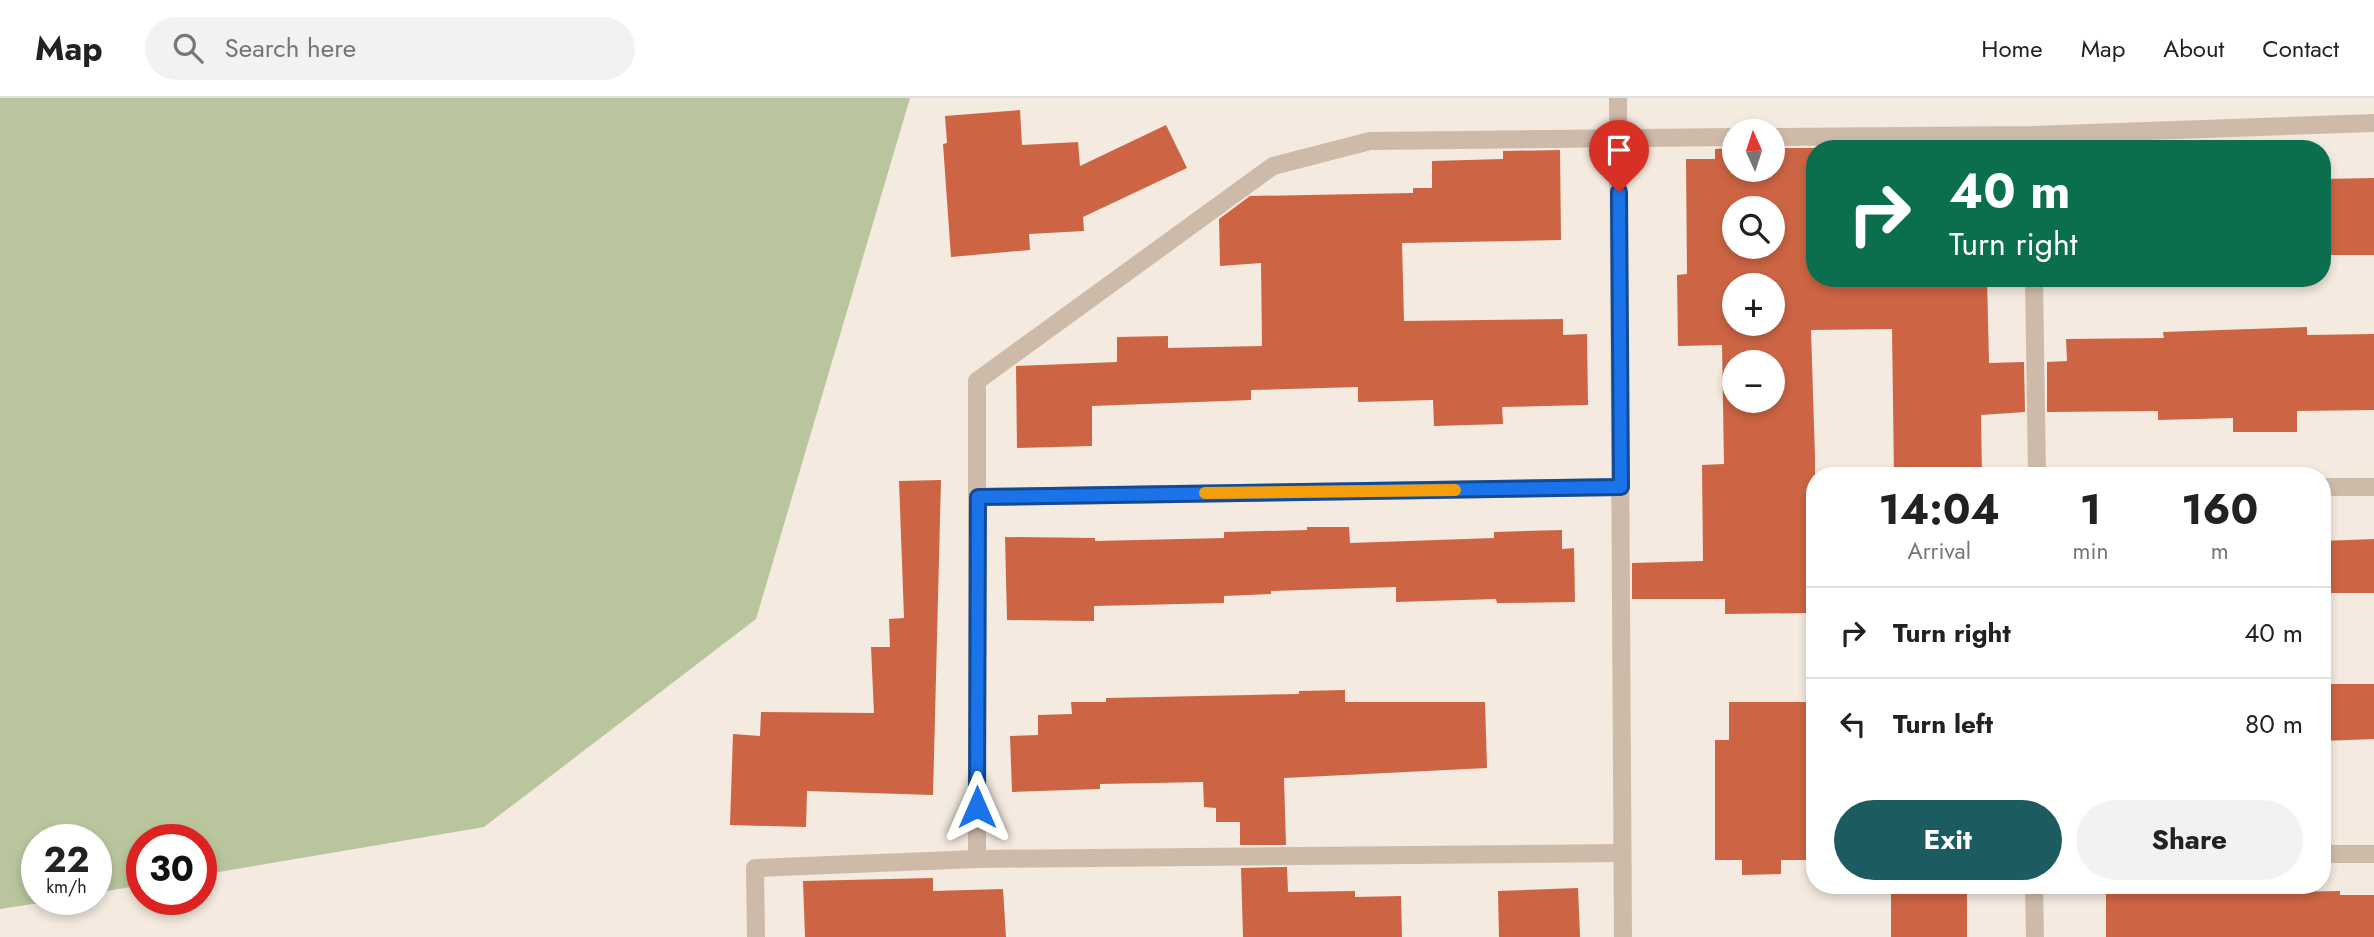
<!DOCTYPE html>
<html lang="en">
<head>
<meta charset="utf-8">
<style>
  :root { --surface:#fff; --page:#f2f2f2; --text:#222; --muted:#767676; --line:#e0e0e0; --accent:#1c5b5f }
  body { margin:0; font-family:Jost,sans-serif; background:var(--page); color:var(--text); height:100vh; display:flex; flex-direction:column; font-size:26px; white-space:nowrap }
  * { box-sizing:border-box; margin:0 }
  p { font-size:23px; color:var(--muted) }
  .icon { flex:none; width:38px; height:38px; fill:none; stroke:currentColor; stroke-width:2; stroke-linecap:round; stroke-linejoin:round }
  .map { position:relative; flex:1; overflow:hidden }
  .sheet { position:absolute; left:1806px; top:369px; width:525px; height:427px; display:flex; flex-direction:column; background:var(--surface); border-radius:28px; box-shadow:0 4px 10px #0003 }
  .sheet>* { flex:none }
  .guide { position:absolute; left:1806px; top:42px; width:525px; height:147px; border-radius:28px; box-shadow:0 4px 10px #0003; background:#0b6e4f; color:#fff; overflow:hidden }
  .needle { width:46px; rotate:357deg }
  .controls { position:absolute; left:1722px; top:21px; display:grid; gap:14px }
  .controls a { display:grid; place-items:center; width:63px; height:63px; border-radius:50%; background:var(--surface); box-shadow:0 4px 10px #0003; font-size:35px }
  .speed { position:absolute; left:21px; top:726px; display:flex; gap:14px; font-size:35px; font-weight:700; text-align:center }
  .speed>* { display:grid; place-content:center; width:91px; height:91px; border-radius:50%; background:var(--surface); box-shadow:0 4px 10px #0003; line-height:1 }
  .speed small { font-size:18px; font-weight:400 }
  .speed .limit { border:10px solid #d22; background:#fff; color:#111 }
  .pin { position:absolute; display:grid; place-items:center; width:60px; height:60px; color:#fff; margin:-72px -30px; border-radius:50% 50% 50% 0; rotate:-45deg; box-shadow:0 0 7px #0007 }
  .pin .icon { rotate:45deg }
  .me { position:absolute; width:77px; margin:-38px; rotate:0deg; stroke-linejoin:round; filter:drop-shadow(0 0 5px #0008) }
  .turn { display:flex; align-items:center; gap:24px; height:147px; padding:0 28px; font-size:32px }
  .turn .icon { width:91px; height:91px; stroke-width:2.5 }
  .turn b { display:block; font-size:49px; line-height:60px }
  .eta { display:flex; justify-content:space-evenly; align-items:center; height:119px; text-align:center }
  .eta b { font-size:42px; font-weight:700; line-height:49px }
  .primary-button { display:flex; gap:14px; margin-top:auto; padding:14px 28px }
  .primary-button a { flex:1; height:80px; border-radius:42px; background:var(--accent); color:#fff; font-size:28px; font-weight:700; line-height:80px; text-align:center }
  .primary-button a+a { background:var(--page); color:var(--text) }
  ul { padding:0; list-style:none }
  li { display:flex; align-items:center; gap:21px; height:91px; padding:0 28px; border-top:2px solid var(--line) }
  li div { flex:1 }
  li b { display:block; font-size:26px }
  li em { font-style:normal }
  header { display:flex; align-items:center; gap:42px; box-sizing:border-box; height:98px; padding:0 35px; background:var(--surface); border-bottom:2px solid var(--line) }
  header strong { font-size:33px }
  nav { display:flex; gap:38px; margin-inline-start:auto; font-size:24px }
  .search { width:490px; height:63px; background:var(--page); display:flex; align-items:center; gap:18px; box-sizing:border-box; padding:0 24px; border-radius:38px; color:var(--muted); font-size:26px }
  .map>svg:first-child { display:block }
  .green { fill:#b8c59d }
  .building { fill:#cd6544; fill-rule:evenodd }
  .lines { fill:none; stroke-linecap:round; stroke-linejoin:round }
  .minor { stroke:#cebaa9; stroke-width:18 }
  .route-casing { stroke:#114b97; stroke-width:18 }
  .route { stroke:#1a73e8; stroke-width:12 }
  .slow { stroke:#f59e0b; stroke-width:12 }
</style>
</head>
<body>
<header>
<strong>Map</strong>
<div class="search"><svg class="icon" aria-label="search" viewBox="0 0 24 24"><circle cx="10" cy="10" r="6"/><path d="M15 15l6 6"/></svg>Search here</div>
<nav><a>Home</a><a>Map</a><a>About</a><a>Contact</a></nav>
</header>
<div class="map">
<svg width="2374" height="839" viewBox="0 0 2374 839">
  <rect width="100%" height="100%" fill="#f4eadf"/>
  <path class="green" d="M 0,0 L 910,0 L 756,521 L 484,729 L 201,777 L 201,742 L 142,742 L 142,787 L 96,795 L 96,742 L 37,742 L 37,802 L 58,802 L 0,811 Z"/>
  <g class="building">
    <path d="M 1020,12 L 1022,47 L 1078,44 L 1080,68 L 1166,27 L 1187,70 L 1083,119 L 1084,133 L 1029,136 L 1030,152 L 951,159 L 943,46 L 947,45 L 945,18 Z"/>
    <path d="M 1734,50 L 1734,72 L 1773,72 L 1773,50 L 1815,50 L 1815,180 L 1987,180 L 1989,265 L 2024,264 L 2025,314 L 1981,317 L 1982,378 L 1894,378 L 1892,231 L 1811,232 L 1815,360 L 1815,420 L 1810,420 L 1812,515 L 1725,516 L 1725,501 L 1632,501 L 1632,465 L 1703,463 L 1702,367 L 1724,366 L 1722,247 L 1678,248 L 1677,177 L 1687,176 L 1686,61 L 1715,61 L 1715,51 ZM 1734,110 L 1773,110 L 1773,149 L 1734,149 ZM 1734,187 L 1773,187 L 1773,226 L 1734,226 ZM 1734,264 L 1773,264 L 1773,303 L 1734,303 Z"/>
    <path d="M 1560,52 L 1561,142 L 1402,145 L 1404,223 L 1563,221 L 1563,237 L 1587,236 L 1588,307 L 1502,309 L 1503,326 L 1434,328 L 1433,302 L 1358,304 L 1358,289 L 1251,292 L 1251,302 L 1092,308 L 1092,348 L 1017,350 L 1016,268 L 1117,264 L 1117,239 L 1168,238 L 1168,250 L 1262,248 L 1261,165 L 1220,168 L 1219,121 L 1250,98 L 1413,95 L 1413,90 L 1432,90 L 1432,63 L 1503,61 L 1503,53 Z"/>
    <path d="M 2374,80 L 2374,157 L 2322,157 L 2322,81 Z"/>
    <path d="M 2307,229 L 2307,237 L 2374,236 L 2374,312 L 2297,313 L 2297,334 L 2233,334 L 2233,320 L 2158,322 L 2158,313 L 2047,314 L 2047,264 L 2067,263 L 2066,241 L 2164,240 L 2163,234 Z"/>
    <path d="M 941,382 L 933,697 L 807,693 L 806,729 L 730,727 L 733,636 L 760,638 L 761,614 L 874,615 L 871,549 L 890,549 L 889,521 L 904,520 L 899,383 Z"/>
    <path d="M 1307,429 L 1349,429 L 1350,445 L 1494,440 L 1494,434 L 1562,432 L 1562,451 L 1574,450 L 1575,504 L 1497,505 L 1496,501 L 1396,504 L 1396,489 L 1271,493 L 1271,496 L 1224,498 L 1224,505 L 1094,508 L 1094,523 L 1007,522 L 1005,439 L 1095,440 L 1095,443 L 1224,440 L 1224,434 L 1307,432 Z"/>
    <path d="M 2374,441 L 2374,495 L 2322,495 L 2322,443 Z"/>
    <path d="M 2322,586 L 2374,586 L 2374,641 L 2322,643 Z"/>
    <path d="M 1345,592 L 1345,604 L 1485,604 L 1487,670 L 1284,680 L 1286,747 L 1240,747 L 1240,724 L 1216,724 L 1216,710 L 1204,709 L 1203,684 L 1100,686 L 1100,691 L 1012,694 L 1010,638 L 1038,637 L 1038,617 L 1072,616 L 1071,604 L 1106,604 L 1106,600 L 1299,596 L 1299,593 Z"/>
    <path d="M 1729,604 L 1809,604 L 1810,709 L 1815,708 L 1815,762 L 1781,762 L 1781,776 L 1742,777 L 1742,762 L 1715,762 L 1715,642 L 1729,642 Z"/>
    <path d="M 1287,769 L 1288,794 L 1355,793 L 1355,799 L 1401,798 L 1402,839 L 1243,839 L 1241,770 Z"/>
    <path d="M 933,780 L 933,793 L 1003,791 L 1006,839 L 805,839 L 803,783 Z"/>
    <rect x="1891" y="788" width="76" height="51"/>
    <path d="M 2163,788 L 2163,796 L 2340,793 L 2340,797 L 2374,797 L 2374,839 L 2106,839 L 2106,790 Z"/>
    <path d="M 1578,790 L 1580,839 L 1499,839 L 1498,793 Z"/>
  </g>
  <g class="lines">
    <g class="minor">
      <path d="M 1618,0 L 1623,839"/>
      <path d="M 1773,39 L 2032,37 L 2374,25"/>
      <path d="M 2034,180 L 2037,378"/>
      <path d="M 2322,389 L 2374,389"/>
      <path d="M 978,399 L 1621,389"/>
      <path d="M 2322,756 L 2374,756"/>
      <path d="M 977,761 L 977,283 L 1273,68 L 1370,43 L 1734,39"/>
      <path d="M 2034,788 L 2035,839"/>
      <path d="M 756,839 L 755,770 L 977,761 L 1622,755"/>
    </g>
  </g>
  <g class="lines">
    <defs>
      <path id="route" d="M 977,709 L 978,399 L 1621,389 L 1619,94"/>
    </defs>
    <use href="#route" class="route-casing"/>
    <use href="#route" class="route"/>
    <path class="slow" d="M 1205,395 L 1455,392"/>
  </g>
</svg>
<div class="controls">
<a><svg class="needle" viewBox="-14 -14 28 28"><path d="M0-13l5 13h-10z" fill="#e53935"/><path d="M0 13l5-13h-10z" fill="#767676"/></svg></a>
<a><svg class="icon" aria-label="search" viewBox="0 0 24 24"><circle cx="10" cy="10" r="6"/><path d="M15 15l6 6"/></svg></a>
<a>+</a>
<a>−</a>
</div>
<div class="speed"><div>22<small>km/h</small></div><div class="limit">30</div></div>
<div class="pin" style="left:1619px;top:94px;background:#d93025"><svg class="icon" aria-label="arrive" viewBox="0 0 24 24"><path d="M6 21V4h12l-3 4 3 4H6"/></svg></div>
<svg class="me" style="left:977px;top:709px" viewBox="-20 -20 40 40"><path d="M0-17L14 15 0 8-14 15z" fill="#1a73e8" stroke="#fff" stroke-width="4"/></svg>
<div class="guide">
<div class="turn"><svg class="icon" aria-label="right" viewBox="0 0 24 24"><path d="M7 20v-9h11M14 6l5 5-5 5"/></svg><div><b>40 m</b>Turn right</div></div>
</div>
<section class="sheet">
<div class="eta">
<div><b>14:04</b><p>Arrival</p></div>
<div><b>1</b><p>min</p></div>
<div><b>160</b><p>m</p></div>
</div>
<ul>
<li><svg class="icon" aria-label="right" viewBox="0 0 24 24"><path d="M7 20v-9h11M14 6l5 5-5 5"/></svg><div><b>Turn right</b></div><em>40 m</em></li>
<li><svg class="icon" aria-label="left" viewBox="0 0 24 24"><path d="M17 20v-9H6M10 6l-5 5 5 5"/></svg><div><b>Turn left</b></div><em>80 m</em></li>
</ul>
<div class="primary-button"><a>Exit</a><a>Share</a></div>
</section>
</div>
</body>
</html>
